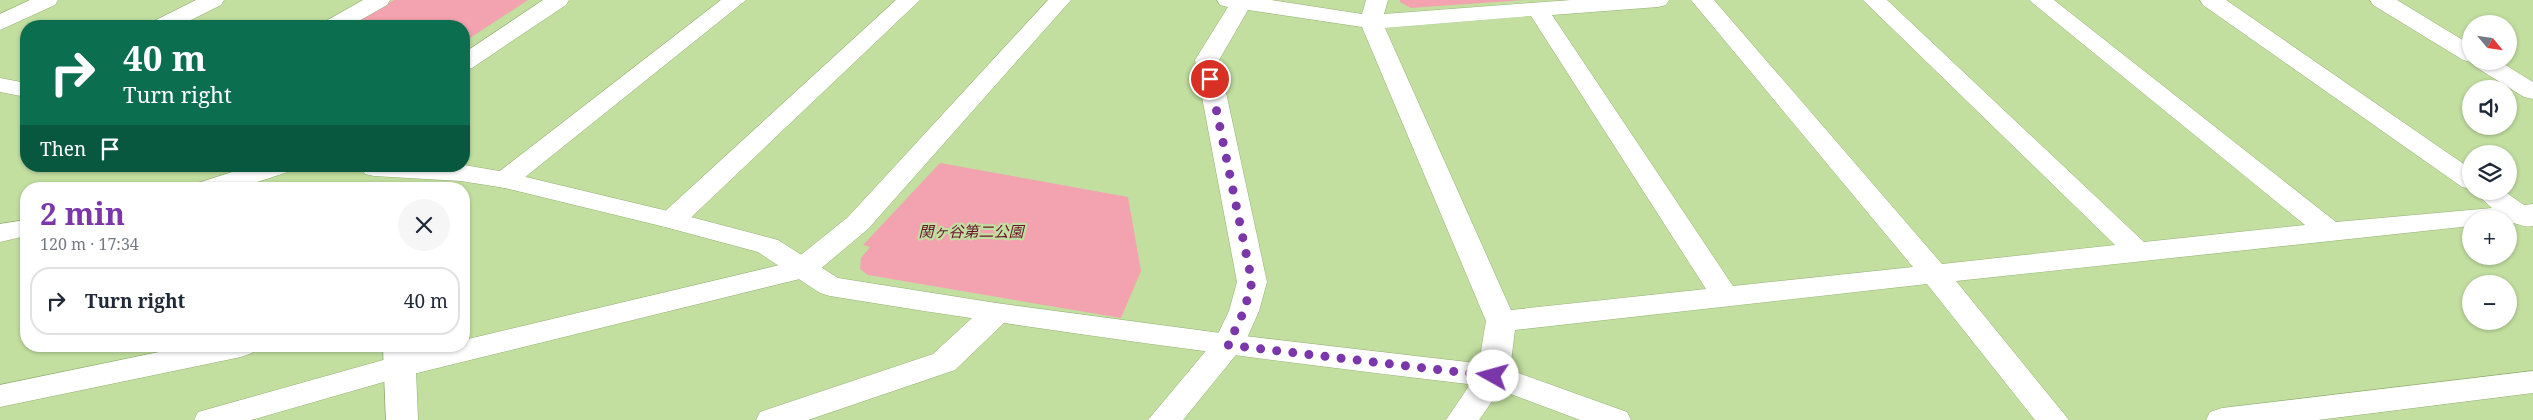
<!DOCTYPE html>
<html lang="en">
<head>
<meta charset="utf-8">
<style>
  :root { --surface:#fff; --page:#f6f6f7; --text:#1f2937; --muted:#747a83; --line:#e0e1e3; --accent:#7b36aa }
  body { margin:0; font-family:"Noto Serif","Noto Sans JP",serif; background:var(--page); color:var(--text); height:100vh; display:flex; flex-direction:column; font-size:19px; white-space:nowrap }
  * { box-sizing:border-box; margin:0 }
  p { font-size:16px; color:var(--muted) }
  .icon { flex:none; width:28px; height:28px; fill:none; stroke:currentColor; stroke-width:2; stroke-linecap:round; stroke-linejoin:round }
  .map { position:relative; flex:1; overflow:hidden }
  .details { position:absolute; left:20px; top:182px; width:450px; height:170px; display:flex; flex-direction:column; background:var(--surface); border-radius:20px; box-shadow:0 1px 4px #0004 }
  .details>* { flex:none }
  .hud { position:absolute; left:20px; top:20px; width:450px; height:152px; border-radius:20px; box-shadow:0 1px 4px #0004; background:#0b6e4f; color:#fff; overflow:hidden }
  .needle { width:32px; rotate:119deg }
  .buttons { position:absolute; left:2462px; top:15px; display:grid; gap:10px }
  .buttons a { display:grid; place-items:center; width:55px; height:55px; border-radius:50%; background:var(--surface); box-shadow:0 1px 4px #0004; font-size:25px }
  .pin { position:absolute; display:grid; place-items:center; width:42px; height:42px; color:#fff; margin:-21px; border:2px solid #fff; border-radius:50%; box-shadow:0 1px 5px #0007 }
  .me { position:absolute; width:55px; margin:-28px; rotate:277deg; stroke-linejoin:round; filter:drop-shadow(0 0 4px #0008) }
  .turn { display:flex; align-items:center; gap:18px; height:105px; padding:0 20px; font-size:22px }
  .turn .icon { width:65px; height:65px; stroke-width:2.5 }
  .turn b { display:block; font-size:35px; line-height:42px }
  .then { display:flex; align-items:center; height:48px; padding:0 20px; background:#0003; gap:10px; font-size:19px }
  .round { display:grid; place-items:center; flex:none; width:52px; height:52px; border-radius:26px; background:var(--page) }
  .summary { display:flex; align-items:center; justify-content:space-between; height:85px; padding:0 20px }
  h1 { font-size:30px; font-weight:700; line-height:38px; color:var(--accent) }
  ul { padding:0; list-style:none }
  li { display:flex; align-items:center; gap:15px; height:68px; margin:0 10px 8px; padding:0 10px; border:2px solid var(--line); border-radius:20px }
  li div { flex:1 }
  li b { display:block; font-size:19px }
  li em { font-style:normal }
  .map>svg:first-child { display:block }
  .green { fill:#f3a2b0 }
  .lines { fill:none; stroke-linecap:round; stroke-linejoin:round }
  .minor-casing { stroke:#94af73; stroke-width:1 }
  .tertiary-casing { stroke:#94af73; stroke-width:1 }
  .minor { fill:#fff; fill-rule:evenodd }
  .tertiary { fill:#fff; fill-rule:evenodd }
  .route { stroke:#7b36aa; stroke-width:9; stroke-dasharray:0 16.2 }
  .labels { text-anchor:middle; dominant-baseline:central; stroke-width:4.5; stroke-linejoin:round; paint-order:stroke }
  .park-label { font-size:15px; font-style:italic; fill:#6a132e; stroke:#c2dfa0 }
</style>
</head>
<body>
<div class="map">
<svg width="2533" height="420" viewBox="0 0 2533 420">
  <rect width="100%" height="100%" fill="#c2dfa0"/>
  <g class="green">
    <path d="M 394,0 L 528,0 L 464,42 L 464,26 L 349,26 Z"/>
    <path d="M 1400,0 L 1524,0 L 1411,8 L 1400,2 Z"/>
    <path d="M 940,163 L 1128,197 L 1141,271 L 1121,318 L 868,275 L 860,269 L 861,258 L 870,247 L 863,245 Z"/>
  </g>
  <g class="lines">
    <defs>
      <g id="minor">
        <path d="M 196,0 L 224,0 L 221,5 L 179,26 L 151,26 L 154,21 Z"/>
        <path d="M 363,0 L 390,0 L 387,5 L 350,26 L 323,26 L 326,21 Z"/>
        <path d="M 543,0 L 569,0 L 566,5 L 472,68 L 464,70 L 464,53 Z"/>
        <path d="M 721,0 L 746,0 L 514,186 L 505,188 L 496,186 L 492,180 L 496,174 Z"/>
        <path d="M 896,0 L 920,0 L 682,226 L 672,228 L 662,226 L 658,220 L 662,214 Z"/>
        <path d="M 1048,0 L 1071,0 L 868,229 L 812,276 L 401,377 L 251,420 L 194,420 L 198,412 L 401,355 L 438,346 L 464,346 L 464,340 L 792,262 L 848,217 Z"/>
        <path d="M 1217,0 L 1271,0 L 1362,14 L 1366,0 L 1388,0 L 1384,14 L 1571,0 L 1669,0 L 1666,5 L 1658,7 L 1552,15 L 1733,286 L 1913,267 L 1691,0 L 1714,0 L 1942,264 L 2115,245 L 1863,0 L 1887,0 L 2144,242 L 2305,225 L 2029,0 L 2054,0 L 2336,222 L 2492,208 L 2473,191 L 2504,191 L 2524,205 L 2533,204 L 2533,226 C 2523,228 2517,222 2509,223 L 2509,219 L 2471,219 L 2471,226 L 1956,281 L 2069,420 L 2035,420 L 1927,284 L 1515,330 L 1510,370 L 1627,412 L 1631,420 L 1580,420 L 1500,390 L 1479,420 L 1446,420 L 1477,374 L 1486,321 L 1362,27 L 1248,10 L 1219,60 L 1267,282 L 1259,311 L 1244,345 L 1183,420 L 1148,420 L 1215,340 L 1229,311 L 1237,282 L 1195,60 L 1228,7 L 1220,5 ZM 1531,16 L 1706,289 L 1511,310 L 1385,28 Z"/>
        <path d="M 2200,0 L 2226,0 L 2471,169 L 2471,189 L 2462,187 L 2203,5 Z"/>
        <path d="M 2370,0 L 2397,0 L 2471,45 L 2471,61 L 2499,61 L 2533,82 L 2533,99 L 2524,97 L 2474,66 L 2471,62 L 2463,60 L 2373,5 Z"/>
        <path d="M 996,303 L 1007,306 L 1011,313 L 1007,320 L 955,370 L 808,420 L 756,420 L 760,412 L 933,354 L 985,306 Z"/>
        <path d="M 188,346 L 256,346 L 252,353 L 241,357 L 0,407 L 0,385 Z"/>
      </g>
      <g id="tertiary">
        <path d="M 30,0 L 58,0 L 55,5 L 0,30 L 0,14 Z"/>
        <path d="M 0,78 L 26,83 L 26,97 L 0,92 Z"/>
        <path d="M 464,165 L 505,172 L 672,212 L 778,240 L 838,278 L 996,303 L 1228,334 L 1493,365 L 1504,368 L 1509,376 L 1504,384 L 1493,387 C 1271,361 1050,332 830,296 L 820,293 L 758,252 L 665,227 L 505,188 L 461,181 L 374,176 L 365,174 L 361,168 Z"/>
        <path d="M 251,166 L 292,166 L 288,172 L 236,189 L 195,189 L 198,183 Z"/>
        <path d="M 26,220 L 26,236 L 0,242 L 0,224 Z"/>
        <path d="M 383,346 L 415,346 L 418,420 L 386,420 Z"/>
        <path d="M 2533,371 L 2533,393 L 2318,420 L 2206,420 L 2210,412 L 2222,408 Z"/>
      </g>
    </defs>
    <use href="#minor" class="minor-casing"/>
    <use href="#tertiary" class="tertiary-casing"/>
    <use href="#minor" class="minor"/>
    <use href="#tertiary" class="tertiary"/>
  </g>
  <g class="lines">
    <path class="route" d="M 1210,79 L 1252,282 L 1244,311 L 1228,345 L 1493,376"/>
  </g>
  <g class="labels">
    <g class="park-label">
      <text x="971" y="231">関ヶ谷第二公園</text>
    </g>
  </g>
</svg>
<div class="buttons">
<a><svg class="needle" viewBox="-14 -14 28 28"><path d="M0-13l5 13h-10z" fill="#e53935"/><path d="M0 13l5-13h-10z" fill="#747a83"/></svg></a>
<a><svg class="icon" aria-label="sound" viewBox="0 0 24 24"><path d="M4 9h4l5-4v14l-5-4H4zM17 9q2 3 0 6"/></svg></a>
<a><svg class="icon" aria-label="layers" viewBox="0 0 24 24"><path d="M12 4l9 5-9 5-9-5zM3 14l9 5 9-5"/></svg></a>
<a>+</a>
<a>−</a>
</div>
<div class="pin" style="left:1210px;top:79px;background:#d93025"><svg class="icon" aria-label="arrive" viewBox="0 0 24 24"><path d="M6 21V4h12l-3 4 3 4H6"/></svg></div>
<svg class="me" style="left:1493px;top:376px" viewBox="-20 -20 40 40"><circle r="19" fill="#fff"/><path d="M0-13L10 11 0 6-10 11z" fill="#7b36aa"/></svg>
<div class="hud">
<div class="turn"><svg class="icon" aria-label="right" viewBox="0 0 24 24"><path d="M7 20v-9h11M14 6l5 5-5 5"/></svg><div><b>40 m</b>Turn right</div></div>
<div class="then">Then<svg class="icon" aria-label="arrive" viewBox="0 0 24 24"><path d="M6 21V4h12l-3 4 3 4H6"/></svg></div>
</div>
<section class="details">
<div class="summary"><div><h1>2 min</h1><p>120 m · 17:34</p></div><a class="round"><svg class="icon" aria-label="close" viewBox="0 0 24 24"><path d="M6 6l12 12M18 6L6 18"/></svg></a></div>
<ul>
<li><svg class="icon" aria-label="right" viewBox="0 0 24 24"><path d="M7 20v-9h11M14 6l5 5-5 5"/></svg><div><b>Turn right</b></div><em>40 m</em></li>
</ul>
</section>
</div>
</body>
</html>
